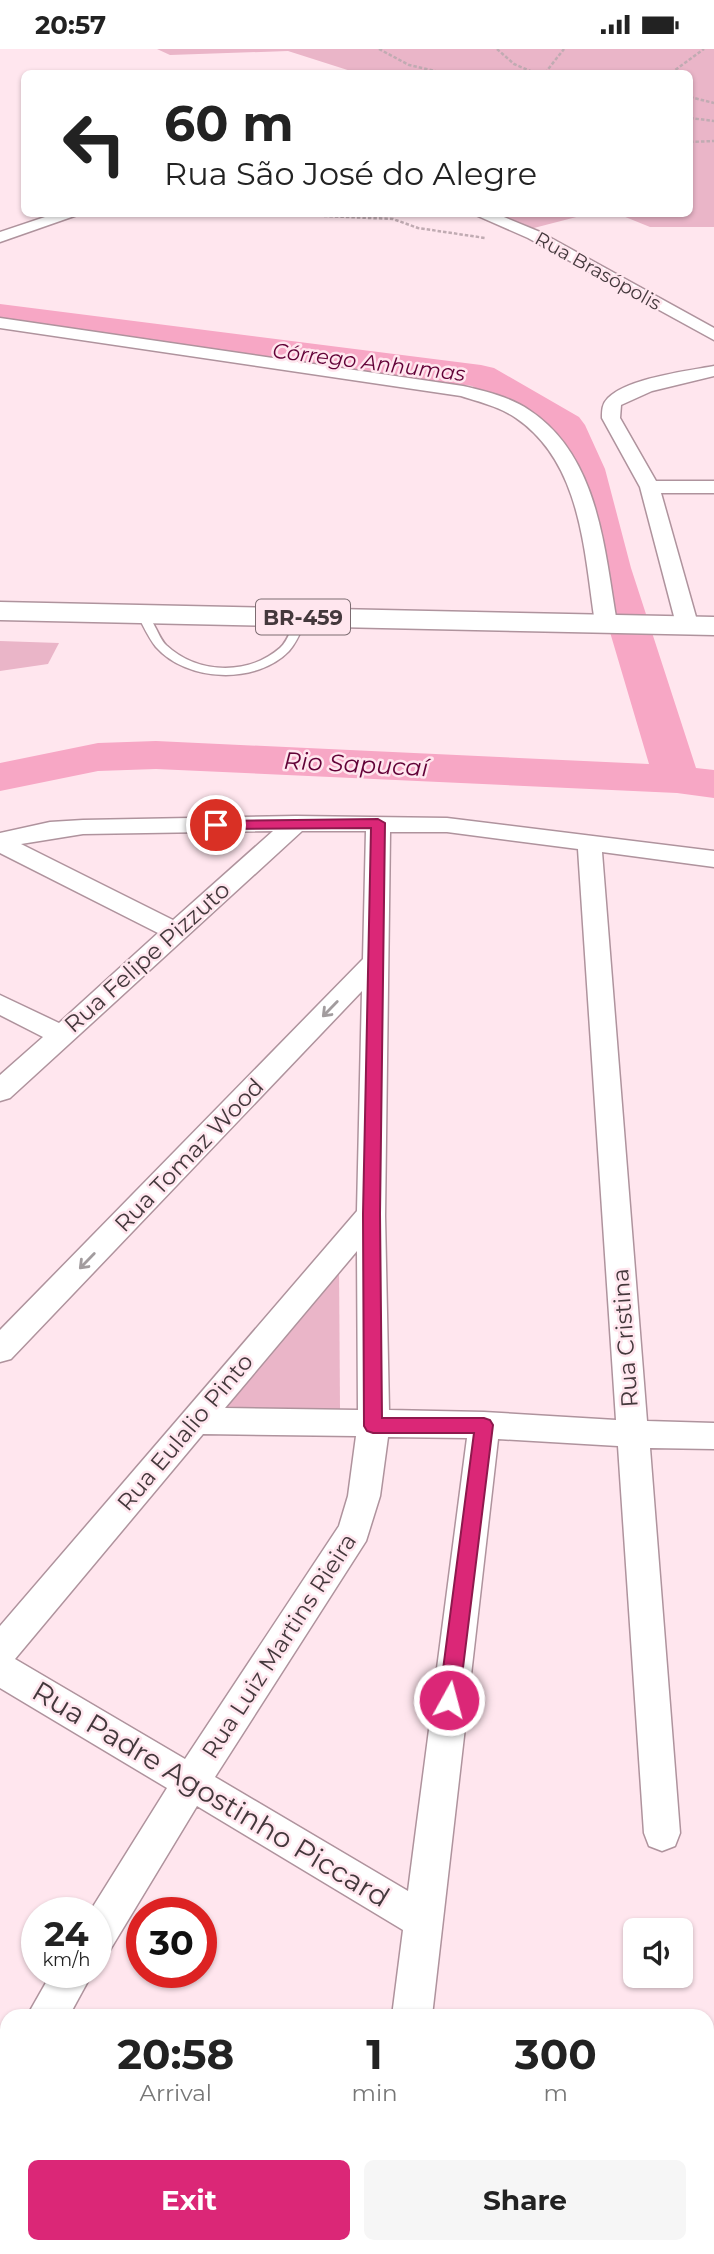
<!DOCTYPE html>
<html lang="en">
<head>
<meta charset="utf-8">
<style>
  :root { --surface:#fff; --page:#f6f6f6; --text:#222; --muted:#767676; --accent:#db2777 }
  body { margin:0; font-family:Montserrat,sans-serif; background:var(--page); color:var(--text); height:100vh; display:flex; flex-direction:column; font-size:26px; white-space:nowrap }
  * { box-sizing:border-box; margin:0 }
  p { font-size:23px; color:var(--muted) }
  .icon { flex:none; width:38px; height:38px; fill:none; stroke:currentColor; stroke-width:2; stroke-linecap:round; stroke-linejoin:round }
  .map { position:relative; flex:1; overflow:hidden }
  .details { position:absolute; left:0px; top:1960px; width:714px; height:245px; display:flex; flex-direction:column; background:var(--surface); border-radius:21px 21px 0 0; box-shadow:0 2px 5px #0004 }
  .details>* { flex:none }
  .guide { position:absolute; left:21px; top:21px; width:672px; height:147px; border-radius:10px; box-shadow:0 2px 5px #0004; background:#fff; color:var(--text); overflow:hidden }
  .buttons { position:absolute; left:623px; top:1869px; display:grid; gap:14px }
  .buttons a { display:grid; place-items:center; width:70px; height:70px; border-radius:10px; background:var(--surface); box-shadow:0 2px 5px #0004; font-size:35px }
  .speed { position:absolute; left:21px; top:1848px; display:flex; gap:14px; font-size:35px; font-weight:700; text-align:center }
  .speed>* { display:grid; place-content:center; width:91px; height:91px; border-radius:50%; background:var(--surface); box-shadow:0 2px 5px #0004; line-height:1 }
  .speed small { font-size:18px; font-weight:400 }
  .speed .limit { border:10px solid #d22; background:#fff; color:#111 }
  .pin { position:absolute; display:grid; place-items:center; width:60px; height:60px; color:#fff; margin:-30px; border:4px solid #fff; border-radius:50%; box-shadow:0 2px 7px #0007 }
  .me { position:absolute; width:77px; margin:-38px; rotate:7deg; stroke-linejoin:round; filter:drop-shadow(0 0 5px #0008) }
  .turn { display:flex; align-items:center; gap:24px; height:147px; padding:0 28px; font-size:32px }
  .turn .icon { width:91px; height:91px; stroke-width:2.5 }
  .turn b { display:block; font-size:49px; line-height:60px }
  .eta { display:flex; justify-content:space-evenly; align-items:center; height:119px; text-align:center }
  .eta b { font-size:42px; font-weight:700; line-height:49px }
  .button { display:flex; gap:14px; margin-top:auto; padding:14px 28px }
  .button a { flex:1; height:80px; border-radius:10px; background:var(--accent); color:#fff; font-size:28px; font-weight:700; line-height:80px; text-align:center }
  .button a+a { background:var(--page); color:var(--text) }
  .status { display:flex; justify-content:space-between; align-items:center; height:49px; padding:0 35px; background:var(--surface); direction:ltr }
  .status svg { height:19px; fill:currentColor }
  .map>svg:first-child { display:block }
  .green { fill:#eab5c8 }
  .lines { fill:none; stroke-linecap:round; stroke-linejoin:round }
  .river { fill:#f7a7c5; fill-rule:evenodd }
  .lane-casing { stroke:#af939d; stroke-width:3 }
  .street-casing { stroke:#af939d; stroke-width:3 }
  .highway-casing { stroke:#af939d; stroke-width:3 }
  .path { stroke:#c0abb2; stroke-width:2.5; stroke-dasharray:3.5 2; stroke-linecap:butt }
  .lane { fill:#fff; fill-rule:evenodd }
  .street { fill:#fff; fill-rule:evenodd }
  .highway { fill:#fff; fill-rule:evenodd }
  .oneway { stroke:#a29c9e }
  .route { fill:#db2777; stroke:#8e194d; stroke-width:2 }
  .labels { text-anchor:middle; dominant-baseline:central; stroke-width:5; stroke-linejoin:round; paint-order:stroke }
  .far-street-label { font-size:19px; fill:#44383c; stroke:#ffe6ee }
  .far-water-label { font-size:21px; font-style:italic; fill:#620237; stroke:#ffe6ee }
  .shield { fill:#ffe6ee; stroke:#7c6c71; stroke-width:2 }
  .shield-label { font-size:21px; font-weight:bold; fill:#44383c }
  .street-label { font-size:23px; fill:#44383c; stroke:#ffe6ee }
  .water-label { font-size:24px; font-style:italic; fill:#620237; stroke:#ffe6ee }
  .near-street-label { font-size:28px; fill:#44383c; stroke:#ffe6ee }
</style>
</head>
<body>
<div class="status"><b>20:57</b><svg viewBox="0 0 49 12"><path d="M0 12V9h3v3zM5 12V6h3v6zM10 12V3h3v9zM15 12V0h3v12zM26 1h20v11H26zM47 4h2v5h-2z"/></svg></div>
<div class="map">
<svg width="714" height="2205" viewBox="0 0 714 2205">
  <rect width="100%" height="100%" fill="#ffe6ee"/>
  <g class="green">
    <path d="M 157,0 L 714,0 L 714,178 L 650,178 L 618,165 L 690,164 L 690,24 L 357,24 L 288,2 L 170,6 Z"/>
    <path d="M 498,165 L 588,165 L 530,180 Z"/>
    <path d="M 0,592 L 59,594 L 48,615 L 0,622 Z"/>
    <path d="M 339,1216 L 340,1360 L 220,1359 Z"/>
  </g>
  <g class="lines">
    <path class="river" d="M 0,255 L 481,316 L 494,319 L 579,368 L 585,376 L 605,420 L 631,519 L 696,719 L 714,721 L 714,749 L 677,744 L 156,720 L 98,722 L 0,742 L 0,714 L 98,694 L 156,692 L 649,715 L 591,519 L 567,420 L 550,382 L 472,337 L 0,275 Z"/>
    <defs>
      <path id="lane" d="M 142,562 C 154,568 157,587 166,596 C 197,625 248,627 280,599 C 289,591 292,576 298,566 L 302,565 L 307,568 C 302,579 298,592 289,602 C 256,636 187,633 156,598 C 148,588 143,576 137,565 Z"/>
      <g id="street">
        <path d="M 57,164 L 83,164 L 0,193 L 0,183 Z"/>
        <path d="M 471,164 L 494,164 L 540,183 L 714,279 L 714,291 L 528,189 Z"/>
        <path d="M 0,269 L 463,337 C 485,342 510,348 529,361 C 599,407 604,499 617,574 L 613,578 L 599,578 L 595,574 C 584,503 582,414 516,369 C 500,358 480,353 461,347 L 0,279 Z"/>
        <path d="M 714,317 L 714,327 L 652,342 L 621,356 L 620,369 L 656,432 L 714,432 L 714,444 L 661,444 L 698,575 L 694,579 L 680,579 L 676,575 L 640,438 L 602,369 C 602,361 602,355 608,349 C 628,329 687,322 714,317 Z"/>
        <path d="M 296,767 L 447,769 L 714,802 L 714,818 L 602,803 L 647,1372 L 714,1374 L 714,1400 L 650,1399 L 680,1784 L 675,1797 L 662,1802 L 649,1797 L 644,1784 L 618,1397 L 498,1390 L 432,1967 L 392,1967 L 403,1881 L 197,1757 L 110,1901 L 96,1906 L 96,1864 L 89,1864 L 167,1739 L 0,1639 L 0,1577 L 357,1162 L 362,942 L 11,1310 L 0,1313 L 0,1281 L 363,910 L 366,782 L 302,782 L 10,1049 L 0,1052 L 0,1026 L 43,988 L 0,966 L 0,946 L 59,974 L 158,884 L 0,804 L 0,784 L 50,773 L 83,771 ZM 273,782 L 173,871 L 21,795 L 83,785 ZM 390,783 L 447,783 L 578,800 L 616,1371 L 484,1363 L 389,1361 L 385,1167 ZM 357,1202 L 358,1361 L 225,1359 ZM 203,1385 L 356,1387 L 348,1447 L 339,1477 L 185,1710 L 15,1610 ZM 388,1388 L 467,1389 L 408,1842 L 215,1728 L 366,1492 L 380,1447 Z"/>
        <path d="M 52,1923 L 93,1923 L 69,1967 L 27,1967 Z"/>
        <path d="M 7,2014 L 7,2104 L 0,2102 L 0,2017 Z"/>
        <path d="M 148,2198 L 197,2198 L 200,2205 L 151,2205 Z"/>
        <path d="M 367,2198 L 409,2198 L 408,2205 L 366,2205 Z"/>
      </g>
      <path id="highway" d="M 0,553 L 714,568 L 714,586 L 0,571 Z"/>
    </defs>
    <use href="#lane" class="lane-casing"/>
    <use href="#street" class="street-casing"/>
    <use href="#highway" class="highway-casing"/>
    <g class="path">
      <path d="M 379,0 L 409,16 L 444,24"/>
      <path d="M 497,0 L 514,15 L 535,24"/>
      <path d="M 545,24 L 564,0"/>
      <path d="M 671,24 L 704,0"/>
      <path d="M 690,48 L 714,54"/>
      <path d="M 690,69 L 714,72"/>
      <path d="M 690,93 L 714,92"/>
      <path d="M 258,164 L 393,170 L 418,179 L 485,189"/>
    </g>
    <use href="#lane" class="lane"/>
    <use href="#street" class="street"/>
    <use href="#highway" class="highway"/>
  </g>
  <defs><path id="oneway-shaft" d="M-6 0H5M1.5-3L5.5 0L1.5 3" fill="none" stroke-width="1.6" stroke-linecap="round" stroke-linejoin="round" transform="scale(1.75)"/></defs>
  <g class="oneway">
    <use href="#oneway-shaft" transform="translate(330 960) rotate(134)"/>
    <use href="#oneway-shaft" transform="translate(87 1212) rotate(134)"/>
  </g>
  <path class="route" d="M 378,770 L 385,774 L 380,1165 L 382,1369 L 484,1369 L 490,1371 L 493,1376 L 459,1651 L 456,1658 L 449,1661 L 442,1658 L 439,1651 L 474,1384 L 373,1384 L 367,1382 L 364,1377 L 363,1165 L 371,779 L 216,780 L 209,776 L 216,772 Z"/>
  <g class="labels">
    <g class="far-street-label">
      <text transform="translate(598 222) rotate(29)">Rua Brasópolis</text>
    </g>
    <g class="far-water-label">
      <text transform="translate(369 313) rotate(7)">Córrego Anhumas</text>
    </g>
    <rect class="shield" x="256" y="550.5" width="94" height="35" rx="5"/>
    <g class="shield-label">
      <text x="303" y="568">BR-459</text>
    </g>
    <g class="street-label">
      <text transform="translate(147 908) rotate(-42)">Rua Felipe Pizzuto</text>
      <text transform="translate(189 1106) rotate(-46)">Rua Tomaz Wood</text>
      <text transform="translate(625 1289) rotate(-94)">Rua Cristina</text>
      <text transform="translate(185 1383) rotate(-50)">Rua Eulalio Pinto</text>
      <text transform="translate(279 1597) rotate(-57)">Rua Luiz Martins Rieira</text>
    </g>
    <g class="water-label">
      <text transform="translate(356 715) rotate(3)">Rio Sapucaí</text>
    </g>
    <g class="near-street-label">
      <text transform="translate(211 1745) rotate(31)">Rua Padre Agostinho Piccard</text>
    </g>
  </g>
</svg>
<div class="buttons">
<a><svg class="icon" aria-label="sound" viewBox="0 0 24 24"><path d="M4 9h4l5-4v14l-5-4H4zM17 9q2 3 0 6"/></svg></a>
</div>
<div class="speed"><div>24<small>km/h</small></div><div class="limit">30</div></div>
<div class="pin" style="left:216px;top:776px;background:#d93025"><svg class="icon" aria-label="arrive" viewBox="0 0 24 24"><path d="M6 21V4h12l-3 4 3 4H6"/></svg></div>
<svg class="me" style="left:449px;top:1651px" viewBox="-20 -20 40 40"><circle r="17" fill="#db2777" stroke="#fff" stroke-width="3"/><path d="M0-11L8 9 0 5-8 9z" fill="#fff"/></svg>
<div class="guide">
<div class="turn"><svg class="icon" aria-label="left" viewBox="0 0 24 24"><path d="M17 20v-9H6M10 6l-5 5 5 5"/></svg><div><b>60 m</b>Rua São José do Alegre</div></div>
</div>
<section class="details">
<div class="eta">
<div><b>20:58</b><p>Arrival</p></div>
<div><b>1</b><p>min</p></div>
<div><b>300</b><p>m</p></div>
</div>
<div class="button"><a>Exit</a><a>Share</a></div>
</section>
</div>
</body>
</html>
